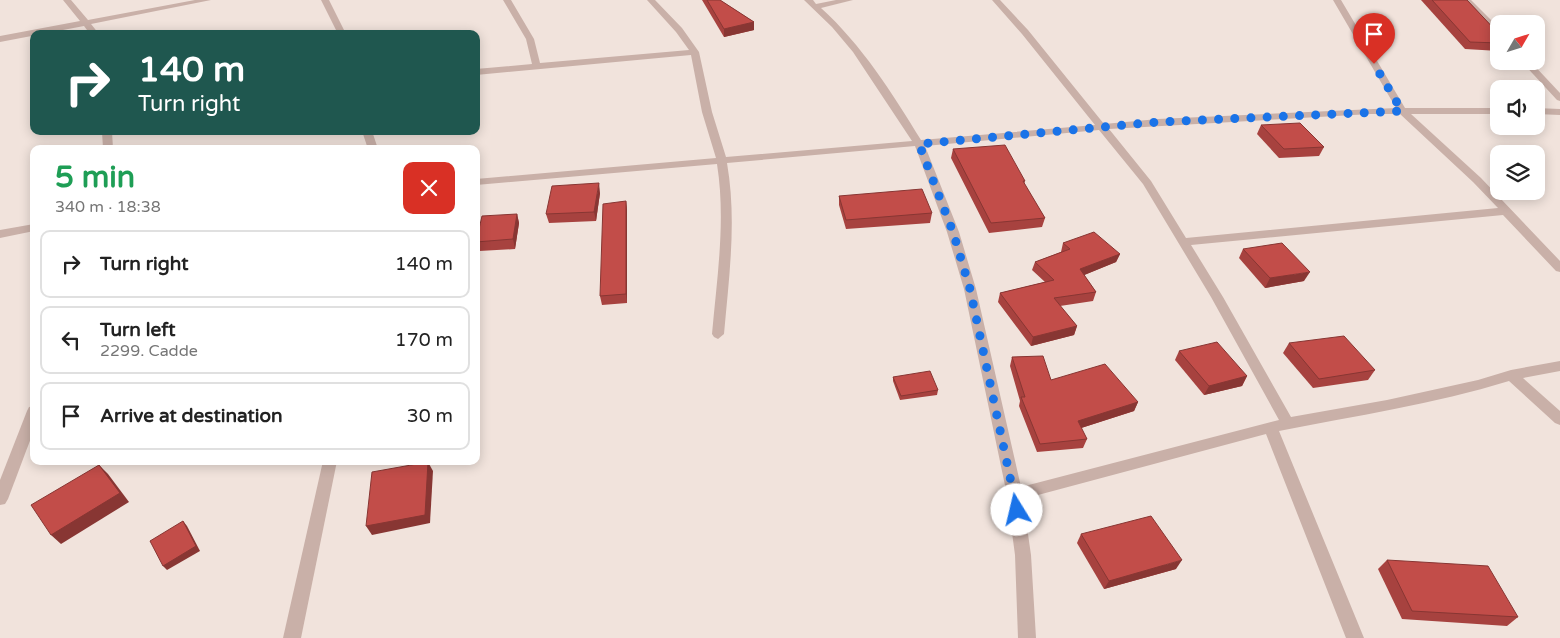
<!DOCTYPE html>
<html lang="en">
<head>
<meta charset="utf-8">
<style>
  :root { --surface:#fff; --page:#f2f2f2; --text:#222; --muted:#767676; --line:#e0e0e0 }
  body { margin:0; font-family:"Varela Round",sans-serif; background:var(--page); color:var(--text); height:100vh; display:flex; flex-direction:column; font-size:19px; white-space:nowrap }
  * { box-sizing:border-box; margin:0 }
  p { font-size:16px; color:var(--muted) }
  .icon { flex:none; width:28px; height:28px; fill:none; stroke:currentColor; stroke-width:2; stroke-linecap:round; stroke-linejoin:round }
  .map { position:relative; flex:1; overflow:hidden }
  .side { position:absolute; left:30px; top:145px; width:450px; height:320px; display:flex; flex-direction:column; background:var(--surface); border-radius:10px; box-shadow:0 2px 12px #0003 }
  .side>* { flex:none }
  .guide { position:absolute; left:30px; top:30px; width:450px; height:105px; border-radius:10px; box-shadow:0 2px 12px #0003; background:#1f574f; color:#fff; overflow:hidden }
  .needle { width:32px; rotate:51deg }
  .fabs { position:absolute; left:1490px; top:15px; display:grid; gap:10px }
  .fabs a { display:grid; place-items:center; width:55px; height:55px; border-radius:10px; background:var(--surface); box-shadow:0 2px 12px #0003; font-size:25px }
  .pin { position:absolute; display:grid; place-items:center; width:42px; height:42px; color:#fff; margin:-51px -21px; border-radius:50% 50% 50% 0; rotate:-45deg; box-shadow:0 0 5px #0007 }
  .pin .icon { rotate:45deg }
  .me { position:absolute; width:55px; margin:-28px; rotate:351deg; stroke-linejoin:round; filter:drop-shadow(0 0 4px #0008) }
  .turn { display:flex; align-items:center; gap:18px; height:105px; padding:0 25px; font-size:22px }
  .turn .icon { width:65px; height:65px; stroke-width:2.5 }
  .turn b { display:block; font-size:35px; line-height:42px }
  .round { display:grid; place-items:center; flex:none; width:52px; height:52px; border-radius:10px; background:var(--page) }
  .headline { display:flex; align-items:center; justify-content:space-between; height:85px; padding:0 25px }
  h1 { font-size:30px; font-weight:700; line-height:38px; color:#1e9e55 }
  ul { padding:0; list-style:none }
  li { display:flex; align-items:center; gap:15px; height:68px; margin:0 10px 8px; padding:0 15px; border:2px solid var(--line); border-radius:10px }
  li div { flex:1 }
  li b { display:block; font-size:19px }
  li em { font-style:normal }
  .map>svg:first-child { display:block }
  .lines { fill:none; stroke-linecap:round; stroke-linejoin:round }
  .minor { fill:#c9b0a8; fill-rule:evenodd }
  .wall { fill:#a7423f }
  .shaded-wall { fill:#883633 }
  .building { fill:#c24d49; stroke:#883633 }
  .route { stroke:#1a73e8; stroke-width:9; stroke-dasharray:0 16.2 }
</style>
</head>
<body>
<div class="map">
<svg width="1560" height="638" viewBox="0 0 1560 638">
  <rect width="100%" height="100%" fill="#f1e3dc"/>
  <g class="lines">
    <g class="minor">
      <path d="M 63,0 L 71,0 L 88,20 L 195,0 L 211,0 L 91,24 L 99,34 L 90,34 L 84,26 L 0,42 L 0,36 L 80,21 Z"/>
      <path d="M 321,0 L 329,0 L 346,34 L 338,34 Z"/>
      <path d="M 503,0 L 511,0 L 534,39 L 540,63 L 689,50 L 676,32 L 647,0 L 655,0 L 682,28 L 699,52 L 712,112 L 726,157 L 912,141 L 853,52 L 832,27 L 804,0 L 813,0 L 816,4 L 836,0 L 853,0 L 821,8 C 862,45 892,93 921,140 L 1095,125 L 1022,34 L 992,0 L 1000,0 L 1028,30 L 1104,124 L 1158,119 L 1396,108 L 1333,0 L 1341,0 L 1405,108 L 1499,108 L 1499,114 L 1411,114 L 1481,178 L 1560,261 L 1560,272 L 1556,271 L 1503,215 L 1191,245 L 1223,297 L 1291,417 L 1387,400 L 1478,380 L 1511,370 L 1560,361 L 1560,371 L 1523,378 L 1560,411 L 1560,425 L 1555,423 L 1509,381 C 1434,404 1355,416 1279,431 L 1364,638 L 1346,638 L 1266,434 L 1023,499 L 1031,555 L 1036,638 L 1018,638 L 1015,555 L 1007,495 L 964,289 L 947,232 L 915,146 L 727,163 C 737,220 729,277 724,334 L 718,339 L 714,337 L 712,334 C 717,277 726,221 717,164 L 476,185 L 476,179 L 716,158 L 702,112 L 691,55 L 476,75 L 476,69 L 532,64 L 526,39 ZM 1371,114 L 1400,114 L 1473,182 L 1498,208 L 1186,238 L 1151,181 L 1109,129 ZM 1099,130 L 1143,184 L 1211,297 L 1279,420 L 1021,487 L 976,289 L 959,232 L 925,146 Z"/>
      <path d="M 1463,0 L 1471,0 L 1499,28 L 1499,35 Z"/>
      <path d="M 1521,61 L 1530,61 L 1560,93 L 1560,101 L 1557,100 Z"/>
      <path d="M 1536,108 L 1560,109 L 1560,115 L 1536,114 Z"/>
      <path d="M 102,131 L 112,131 L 113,149 L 103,149 Z"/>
      <path d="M 362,131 L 372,131 L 378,149 L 368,149 Z"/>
      <path d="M 34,224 L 34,231 L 0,238 L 0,230 Z"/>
      <path d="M 34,406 L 34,430 L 8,499 L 5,504 L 0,505 L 0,480 L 27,411 L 29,407 Z"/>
      <path d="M 323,461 L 337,461 L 301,638 L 283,638 Z"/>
    </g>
  </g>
  <g class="wall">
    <path d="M 702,0 L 720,0 L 754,22 L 754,30 L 724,37 Z"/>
    <path d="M 1421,0 L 1467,0 L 1499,34 L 1499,51 L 1465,49 Z"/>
    <path d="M 1261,125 L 1324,147 L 1319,156 L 1279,158 L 1257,134 Z"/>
    <path d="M 953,149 L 1025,181 L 1024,184 L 1045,218 L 1042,227 L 989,233 L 951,158 Z"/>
    <path d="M 600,193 L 596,221 L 549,223 L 546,214 Z"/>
    <path d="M 839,196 L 932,213 L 930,223 L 846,229 L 839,205 Z"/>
    <path d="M 626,201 L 627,210 L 627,303 L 602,305 L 600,296 Z"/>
    <path d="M 517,214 L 519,223 L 515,249 L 479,251 L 476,242 Z"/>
    <path d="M 1063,243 L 1120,254 L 1116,262 L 1084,275 L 1096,292 L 1093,301 L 1060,306 L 1077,326 L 1074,335 L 1031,346 L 998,302 L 1000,293 L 1045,282 L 1032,270 L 1035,262 L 1061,252 Z"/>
    <path d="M 1243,249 L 1304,281 L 1265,288 L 1239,258 Z"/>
    <path d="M 1289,343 L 1375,370 L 1368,380 L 1313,388 L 1283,353 Z"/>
    <path d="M 1179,351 L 1247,376 L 1242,386 L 1204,395 L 1175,360 Z"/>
    <path d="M 1012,357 L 1051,380 L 1138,402 L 1134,411 L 1081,428 L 1087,439 L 1083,448 L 1037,452 L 1019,406 L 1020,401 L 1010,366 Z"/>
    <path d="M 893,377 L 938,390 L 937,395 L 900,400 L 893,381 Z"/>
    <path d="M 1081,534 L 1176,569 L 1104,589 L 1077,543 Z"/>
    <path d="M 1387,560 L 1518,617 L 1507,626 L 1402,619 L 1378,569 Z"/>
  </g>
  <g class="shaded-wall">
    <path d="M 754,22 L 754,30 L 724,37 L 724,29 Z"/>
    <path d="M 599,183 L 600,193 L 596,221 L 594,212 Z"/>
    <path d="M 626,201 L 627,210 L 627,303 L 626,294 Z"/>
    <path d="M 517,214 L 519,223 L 515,249 L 513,239 Z"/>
    <path d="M 1120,254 L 1116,262 L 1077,278 L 1080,269 Z"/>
    <path d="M 1310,272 L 1304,281 L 1265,288 L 1270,278 Z"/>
    <path d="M 1077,326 L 1074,335 L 1031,346 L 1033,337 Z"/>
    <path d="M 1247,376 L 1242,386 L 1204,395 L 1209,386 Z"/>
    <path d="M 1138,402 L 1134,411 L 1075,430 L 1078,421 Z"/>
    <path d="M 428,462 L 433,471 L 430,523 L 372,535 L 366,526 Z"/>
    <path d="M 99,465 L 108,474 L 129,502 L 61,544 L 51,535 Z"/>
    <path d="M 183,521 L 187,526 L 200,551 L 167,570 L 163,566 Z"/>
    <path d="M 1182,560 L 1176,569 L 1104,589 L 1109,581 Z"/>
  </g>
  <g class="building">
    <path d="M 707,0 L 720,0 L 754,22 L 724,29 Z"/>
    <path d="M 1432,0 L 1467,0 L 1499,34 L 1499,43 L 1470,42 Z"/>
    <path d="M 1300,123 L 1324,147 L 1284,149 L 1261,125 Z"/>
    <path d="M 1005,145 L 1025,181 L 1023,181 L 1045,218 L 991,223 L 953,149 Z"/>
    <path d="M 599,183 L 594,212 L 546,214 L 552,186 Z"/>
    <path d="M 922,189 L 932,213 L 846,220 L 839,196 Z"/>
    <path d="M 626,201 L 626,294 L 600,296 L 603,204 Z"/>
    <path d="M 517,214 L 513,239 L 476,242 L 482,216 Z"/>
    <path d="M 1094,232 L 1120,254 L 1080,269 L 1096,292 L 1054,298 L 1077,326 L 1033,337 L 1000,293 L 1054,280 L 1035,262 L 1070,249 L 1063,243 Z"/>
    <path d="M 1282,243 L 1310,272 L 1270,278 L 1243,249 Z"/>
    <path d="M 1344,336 L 1375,370 L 1319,379 L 1289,343 Z"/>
    <path d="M 1217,342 L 1247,376 L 1209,386 L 1179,351 Z"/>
    <path d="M 1043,356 L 1051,380 L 1105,364 L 1138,402 L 1078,421 L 1087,439 L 1040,444 L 1021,397 L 1025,397 L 1012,357 Z"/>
    <path d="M 930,371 L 938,390 L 901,396 L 893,377 Z"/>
    <path d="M 428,462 L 425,515 L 366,526 L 372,472 Z"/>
    <path d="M 99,465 L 120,493 L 51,535 L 31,505 Z"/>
    <path d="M 1151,516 L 1182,560 L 1109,581 L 1081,534 Z"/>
    <path d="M 183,521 L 196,546 L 163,566 L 150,541 Z"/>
    <path d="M 1387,560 L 1488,566 L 1518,617 L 1412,611 Z"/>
  </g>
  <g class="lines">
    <path class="route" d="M 1017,510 L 970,289 L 953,232 L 919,144 L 1158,122 L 1402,111 L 1374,64"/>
  </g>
</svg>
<div class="fabs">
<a><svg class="needle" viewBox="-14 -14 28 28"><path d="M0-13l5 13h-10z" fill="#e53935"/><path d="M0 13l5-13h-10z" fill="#767676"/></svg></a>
<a><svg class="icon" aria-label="sound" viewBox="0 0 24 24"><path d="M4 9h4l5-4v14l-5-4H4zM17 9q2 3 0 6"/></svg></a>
<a><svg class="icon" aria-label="layers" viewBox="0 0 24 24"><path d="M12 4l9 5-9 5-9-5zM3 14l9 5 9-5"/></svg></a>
</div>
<div class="pin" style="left:1374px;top:64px;background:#d93025"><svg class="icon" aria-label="arrive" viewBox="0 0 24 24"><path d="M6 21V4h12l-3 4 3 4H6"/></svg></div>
<svg class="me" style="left:1017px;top:510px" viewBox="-20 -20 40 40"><circle r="19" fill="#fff"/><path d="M0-13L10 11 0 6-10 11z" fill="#1a73e8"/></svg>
<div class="guide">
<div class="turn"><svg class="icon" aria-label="right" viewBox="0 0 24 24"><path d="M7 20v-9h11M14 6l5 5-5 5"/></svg><div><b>140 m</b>Turn right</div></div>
</div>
<section class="side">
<div class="headline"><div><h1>5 min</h1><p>340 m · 18:38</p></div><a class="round" style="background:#d93025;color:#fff"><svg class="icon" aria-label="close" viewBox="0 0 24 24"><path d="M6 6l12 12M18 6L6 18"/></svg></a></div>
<ul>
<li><svg class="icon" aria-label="right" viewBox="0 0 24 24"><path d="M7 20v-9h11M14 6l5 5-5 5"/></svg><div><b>Turn right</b></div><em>140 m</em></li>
<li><svg class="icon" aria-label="left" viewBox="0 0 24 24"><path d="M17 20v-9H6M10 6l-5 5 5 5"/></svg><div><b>Turn left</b><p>2299. Cadde</p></div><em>170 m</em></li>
<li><svg class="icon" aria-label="arrive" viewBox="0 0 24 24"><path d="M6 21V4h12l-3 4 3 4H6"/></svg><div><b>Arrive at destination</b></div><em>30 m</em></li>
</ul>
</section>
</div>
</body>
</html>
